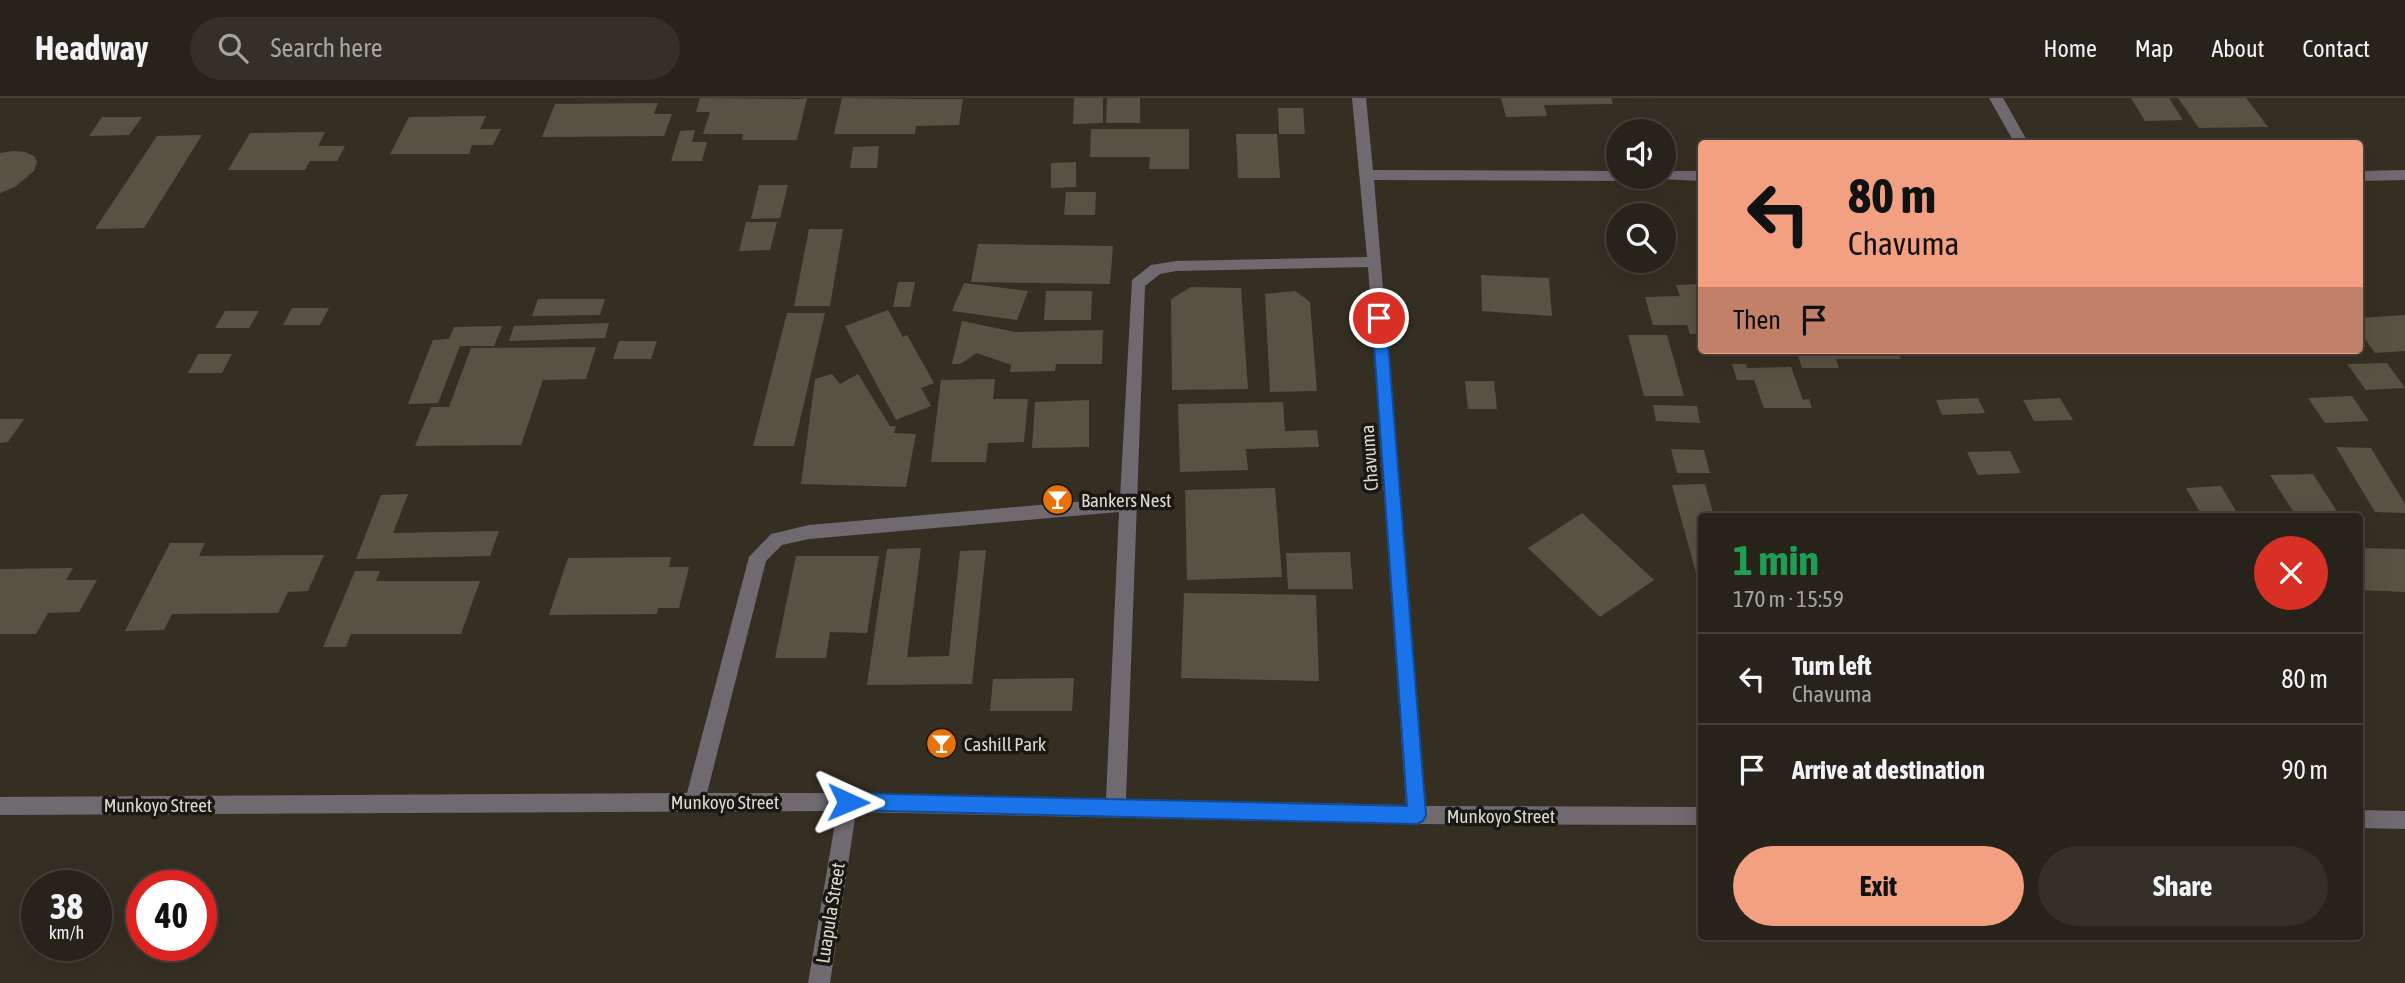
<!DOCTYPE html>
<html lang="en">
<head>
<meta charset="utf-8">
<style>
  :root { --surface:#28231a; --page:#342f27; --text:#f1f3f6; --muted:#a5a4a2; --line:#444039; --accent:#f3a082 }
  body { margin:0; font-family:"Asap Condensed",sans-serif; background:var(--page); color:var(--text); height:100vh; display:flex; flex-direction:column; font-size:26px; white-space:nowrap }
  * { box-sizing:border-box; margin:0 }
  p { font-size:23px; color:var(--muted) }
  .icon { flex:none; width:38px; height:38px; fill:none; stroke:currentColor; stroke-width:2; stroke-linecap:round; stroke-linejoin:round }
  .map { position:relative; flex:1; overflow:hidden }
  .side { position:absolute; left:1698px; top:415px; width:665px; height:427px; display:flex; flex-direction:column; background:var(--surface); border-radius:7px; box-shadow:0 7px 28px #0002,0 0 0 2px var(--line) }
  .side>* { flex:none }
  .guide { position:absolute; left:1698px; top:42px; width:665px; height:214px; border-radius:7px; box-shadow:0 7px 28px #0002,0 0 0 2px var(--line); background:#f3a082; color:#111; overflow:hidden }
  .tools { position:absolute; left:1606px; top:21px; display:grid; gap:14px }
  .tools a { display:grid; place-items:center; width:70px; height:70px; border-radius:50%; background:var(--surface); box-shadow:0 7px 28px #0002,0 0 0 2px var(--line); font-size:35px }
  .speed { position:absolute; left:21px; top:772px; display:flex; gap:14px; font-size:35px; font-weight:700; text-align:center }
  .speed>* { display:grid; place-content:center; width:91px; height:91px; border-radius:50%; background:var(--surface); box-shadow:0 7px 28px #0002,0 0 0 2px var(--line); line-height:1 }
  .speed small { font-size:18px; font-weight:400 }
  .speed .limit { border:10px solid #d22; background:#fff; color:#111 }
  .pin { position:absolute; display:grid; place-items:center; width:60px; height:60px; color:#fff; margin:-30px; border:4px solid #fff; border-radius:50%; box-shadow:0 2px 7px #0007 }
  .me { position:absolute; width:77px; margin:-38px; rotate:91deg; stroke-linejoin:round; filter:drop-shadow(0 0 5px #0008) }
  .turn { display:flex; align-items:center; gap:24px; height:147px; padding:0 35px; font-size:32px }
  .turn .icon { width:91px; height:91px; stroke-width:2.5 }
  .turn b { display:block; font-size:49px; line-height:60px }
  .then { display:flex; align-items:center; height:66px; padding:0 35px; background:#0003; gap:14px; font-size:26px }
  .round { display:grid; place-items:center; flex:none; width:74px; height:74px; border-radius:37px; background:var(--page) }
  .overview { display:flex; align-items:center; justify-content:space-between; height:119px; padding:0 35px }
  h1 { font-size:42px; font-weight:700; line-height:52px; color:#1e9e55 }
  .action { display:flex; gap:14px; margin-top:auto; padding:14px 35px }
  .action a { flex:1; height:80px; border-radius:42px; background:var(--accent); color:#111; font-size:28px; font-weight:700; line-height:80px; text-align:center }
  .action a+a { background:var(--page); color:var(--text) }
  ul { padding:0; list-style:none }
  li { display:flex; align-items:center; gap:21px; height:91px; padding:0 35px; border-top:2px solid var(--line) }
  li div { flex:1 }
  li b { display:block; font-size:26px }
  li em { font-style:normal }
  header { display:flex; align-items:center; gap:42px; box-sizing:border-box; height:98px; padding:0 35px; background:var(--surface); border-bottom:2px solid var(--line) }
  header strong { font-size:33px }
  nav { display:flex; gap:38px; margin-inline-start:auto; font-size:24px }
  .search { width:490px; height:63px; background:var(--page); display:flex; align-items:center; gap:18px; box-sizing:border-box; padding:0 24px; border-radius:38px; color:var(--muted); font-size:26px }
  .map>svg:first-child { display:block }
  .building { fill:#585244 }
  .lines { fill:none; stroke-linecap:round; stroke-linejoin:round }
  .minor { fill:#6e6a70; fill-rule:evenodd }
  .route { fill:#1a73e8; stroke:#114b97; stroke-width:2 }
  .labels { text-anchor:middle; dominant-baseline:central; stroke-width:7; stroke-linejoin:round; paint-order:stroke }
  .street-label { font-size:19px; fill:#ddd9d1; stroke:#1a1812 }
  .poi-label { font-size:19px; fill:#ddd9d1; stroke:#1a1812; text-anchor:start }
</style>
</head>
<body>
<header>
<strong>Headway</strong>
<div class="search"><svg class="icon" aria-label="search" viewBox="0 0 24 24"><circle cx="10" cy="10" r="6"/><path d="M15 15l6 6"/></svg>Search here</div>
<nav><a>Home</a><a>Map</a><a>About</a><a>Contact</a></nav>
</header>
<div class="map">
<svg width="2405" height="885" viewBox="0 0 2405 885">
  <rect width="100%" height="100%" fill="#352f23"/>
  <g class="building">
    <path d="M 700,0 L 799,1 L 807,0 L 797,42 L 742,42 L 743,36 L 703,36 L 710,14 L 696,14 Z"/>
    <path d="M 842,0 L 916,1 L 963,1 L 959,27 L 916,28 L 915,36 L 834,36 Z"/>
    <path d="M 1074,0 L 1103,0 L 1103,25 L 1073,26 Z"/>
    <path d="M 1107,0 L 1140,0 L 1140,25 L 1106,25 Z"/>
    <path d="M 1501,0 L 1611,0 L 1613,6 L 1544,7 L 1547,18 L 1506,19 Z"/>
    <path d="M 2131,0 L 2169,0 L 2183,22 L 2145,23 Z"/>
    <path d="M 2178,0 L 2246,0 L 2268,29 L 2199,30 Z"/>
    <path d="M 658,5 L 654,16 L 672,16 L 664,38 L 542,39 L 555,6 Z"/>
    <path d="M 1278,10 L 1303,10 L 1305,36 L 1279,36 Z"/>
    <path d="M 486,18 L 480,31 L 501,31 L 493,47 L 472,47 L 469,56 L 390,56 L 409,19 Z"/>
    <path d="M 102,19 L 142,19 L 129,37 L 89,38 Z"/>
    <path d="M 1091,31 L 1189,31 L 1189,71 L 1149,71 L 1150,59 L 1090,59 Z"/>
    <path d="M 695,32 L 692,44 L 707,44 L 702,63 L 671,63 L 680,33 Z"/>
    <path d="M 325,34 L 318,48 L 345,48 L 337,63 L 310,63 L 305,72 L 228,72 L 250,35 Z"/>
    <path d="M 1236,36 L 1277,36 L 1280,80 L 1238,80 Z"/>
    <path d="M 202,37 L 144,130 L 95,131 L 157,38 Z"/>
    <path d="M 879,48 L 877,70 L 850,70 L 853,49 Z"/>
    <path d="M 13,53 L 25,54 L 34,58 L 37,64 L 34,73 L 15,89 L 0,95 L 0,55 Z"/>
    <path d="M 1076,64 L 1076,89 L 1051,90 L 1051,65 Z"/>
    <path d="M 759,87 L 788,87 L 780,120 L 751,121 Z"/>
    <path d="M 1066,94 L 1096,94 L 1095,117 L 1064,117 Z"/>
    <path d="M 746,124 L 777,124 L 770,152 L 739,153 Z"/>
    <path d="M 809,131 L 843,131 L 830,208 L 794,208 Z"/>
    <path d="M 978,146 L 1113,148 L 1110,186 L 971,184 Z"/>
    <path d="M 1481,177 L 1549,180 L 1552,218 L 1482,213 Z"/>
    <path d="M 898,184 L 915,184 L 910,209 L 893,209 Z"/>
    <path d="M 964,185 L 1028,193 L 1017,222 L 952,213 Z"/>
    <path d="M 1701,186 L 1701,236 L 1690,236 L 1687,227 L 1653,227 L 1645,199 L 1680,198 L 1676,187 Z"/>
    <path d="M 1191,189 L 1241,190 L 1248,291 L 1172,292 L 1171,201 Z"/>
    <path d="M 1046,193 L 1092,193 L 1091,222 L 1044,222 Z"/>
    <path d="M 1295,193 L 1310,204 L 1317,293 L 1270,294 L 1265,196 Z"/>
    <path d="M 538,201 L 605,201 L 600,217 L 532,218 Z"/>
    <path d="M 292,210 L 329,210 L 320,227 L 283,227 Z"/>
    <path d="M 888,212 L 903,239 L 907,237 L 934,285 L 921,290 L 931,308 L 896,322 L 845,228 Z"/>
    <path d="M 225,213 L 259,213 L 249,230 L 215,230 Z"/>
    <path d="M 787,215 L 825,215 L 794,348 L 753,348 Z"/>
    <path d="M 2405,217 L 2405,253 L 2375,255 L 2359,233 L 2359,220 Z"/>
    <path d="M 962,223 L 1015,234 L 1103,232 L 1102,266 L 1056,266 L 1055,273 L 1010,274 L 1011,267 L 977,255 L 960,266 L 952,266 Z"/>
    <path d="M 609,225 L 605,240 L 509,243 L 514,228 Z"/>
    <path d="M 502,228 L 494,248 L 460,248 L 438,305 L 408,306 L 433,242 L 449,241 L 454,229 Z"/>
    <path d="M 1628,237 L 1667,237 L 1684,298 L 1644,298 Z"/>
    <path d="M 619,243 L 657,243 L 651,261 L 613,261 Z"/>
    <path d="M 596,249 L 586,281 L 543,282 L 521,347 L 415,348 L 431,309 L 449,309 L 471,250 Z"/>
    <path d="M 1796,252 L 1897,252 L 1901,261 L 1836,261 L 1839,270 L 1802,270 Z"/>
    <path d="M 198,256 L 232,256 L 222,275 L 188,275 Z"/>
    <path d="M 2387,265 L 2405,290 L 2366,292 L 2347,266 Z"/>
    <path d="M 1732,266 L 1746,266 L 1747,270 L 1791,269 L 1803,302 L 1809,301 L 1812,310 L 1764,310 L 1754,282 L 1737,282 Z"/>
    <path d="M 832,276 L 840,286 L 858,276 L 890,328 L 896,328 L 894,335 L 916,336 L 906,389 L 801,386 L 815,281 Z"/>
    <path d="M 995,281 L 993,301 L 1028,301 L 1024,344 L 988,345 L 986,364 L 931,364 L 941,282 Z"/>
    <path d="M 1465,283 L 1494,283 L 1497,311 L 1468,311 Z"/>
    <path d="M 2352,298 L 2369,323 L 2325,325 L 2308,300 Z"/>
    <path d="M 1978,300 L 1985,315 L 1942,317 L 1936,302 Z"/>
    <path d="M 2060,300 L 2073,322 L 2034,323 L 2023,302 Z"/>
    <path d="M 1089,302 L 1089,349 L 1032,350 L 1035,304 Z"/>
    <path d="M 1283,304 L 1285,333 L 1317,332 L 1319,349 L 1246,351 L 1248,372 L 1180,374 L 1178,306 Z"/>
    <path d="M 1653,307 L 1697,308 L 1700,325 L 1656,323 Z"/>
    <path d="M 0,321 L 24,321 L 8,344 L 0,345 Z"/>
    <path d="M 2336,349 L 2371,350 L 2405,406 L 2405,415 L 2375,414 Z"/>
    <path d="M 1671,351 L 1704,352 L 1710,375 L 1677,375 Z"/>
    <path d="M 2010,353 L 2021,375 L 1978,377 L 1967,354 Z"/>
    <path d="M 2313,376 L 2340,418 L 2296,418 L 2270,377 Z"/>
    <path d="M 1705,386 L 1714,418 L 1701,418 L 1700,490 L 1672,387 Z"/>
    <path d="M 2221,388 L 2239,418 L 2202,418 L 2186,390 Z"/>
    <path d="M 1275,390 L 1282,479 L 1187,482 L 1185,392 Z"/>
    <path d="M 408,396 L 393,435 L 499,433 L 490,458 L 356,461 L 381,397 Z"/>
    <path d="M 1582,415 L 1654,482 L 1600,519 L 1528,450 Z"/>
    <path d="M 170,445 L 205,445 L 199,458 L 324,457 L 308,493 L 288,494 L 278,515 L 172,516 L 164,532 L 125,533 Z"/>
    <path d="M 921,450 L 907,559 L 949,558 L 960,453 L 986,452 L 972,586 L 867,587 L 887,451 Z"/>
    <path d="M 2359,450 L 2405,451 L 2405,494 L 2359,492 Z"/>
    <path d="M 1350,454 L 1353,491 L 1288,491 L 1286,455 Z"/>
    <path d="M 796,458 L 879,458 L 867,535 L 830,534 L 826,560 L 775,560 Z"/>
    <path d="M 671,459 L 669,469 L 689,469 L 679,510 L 658,510 L 657,516 L 549,517 L 568,460 Z"/>
    <path d="M 73,470 L 66,482 L 97,482 L 79,514 L 48,515 L 36,536 L 0,536 L 0,471 Z"/>
    <path d="M 355,473 L 380,473 L 376,483 L 480,483 L 461,536 L 351,536 L 346,549 L 323,549 Z"/>
    <path d="M 1184,495 L 1316,497 L 1319,583 L 1181,580 Z"/>
    <path d="M 1074,580 L 1072,613 L 990,613 L 993,581 Z"/>
  </g>
  <g class="lines">
    <g class="minor">
      <path d="M 1352,0 L 1366,0 L 1373,72 L 1619,73 L 1619,79 L 1626,79 L 1619,83 L 1374,82 L 1426,708 L 1701,709 L 1701,727 L 1417,726 L 856,714 L 830,885 L 808,885 L 837,713 L 0,717 L 0,699 L 687,695 L 749,459 L 771,436 L 809,427 L 1120,400 L 1132,182 L 1151,167 L 1176,163 L 1367,159 ZM 1368,169 L 1406,707 L 1126,701 L 1145,188 L 1160,176 L 1176,173 ZM 1119,414 L 1106,701 L 848,695 L 707,695 L 766,463 L 782,447 L 809,441 Z"/>
      <path d="M 1989,0 L 2003,0 L 2029,46 L 2015,46 Z"/>
      <path d="M 2405,72 L 2405,82 L 2359,83 L 2359,73 Z"/>
      <path d="M 1664,73 L 1701,73 L 1701,83 L 1659,81 L 1657,79 L 1664,79 Z"/>
      <path d="M 2359,712 L 2405,713 L 2405,731 L 2359,730 Z"/>
    </g>
  </g>
  <path class="route" d="M 1379,215 L 1386,220 L 1426,717 L 1423,723 L 1417,726 L 848,712 L 841,710 L 839,704 L 841,698 L 848,695 L 1407,708 L 1372,220 Z"/>
  <defs>
    <symbol id="bar-disc" viewBox="-11 -11 22 22"><circle r="9.5" fill="#e8710a" stroke="#1a1812"/><path d="M-6-5H6L.8 .8V4.5H3.5V6h-7V4.5H-.8V.8Z" fill="#fff"/></symbol>
  </defs>
  <g fill-rule="evenodd">
    <use href="#bar-disc" x="1040" y="384" width="35" height="35"/>
    <use href="#bar-disc" x="924" y="628" width="35" height="35"/>
  </g>
  <g class="labels">
    <g class="street-label">
      <text transform="translate(1369 360) rotate(-94)">Chavuma</text>
      <text x="725" y="704">Munkoyo Street</text>
      <text x="158" y="707">Munkoyo Street</text>
      <text x="1501" y="718">Munkoyo Street</text>
      <text transform="translate(830 815) rotate(-81)">Luapula Street</text>
    </g>
    <g class="poi-label">
      <text x="1081" y="402">Bankers Nest</text>
      <text x="964" y="646">Cashill Park</text>
    </g>
  </g>
</svg>
<div class="tools">
<a><svg class="icon" aria-label="sound" viewBox="0 0 24 24"><path d="M4 9h4l5-4v14l-5-4H4zM17 9q2 3 0 6"/></svg></a>
<a><svg class="icon" aria-label="search" viewBox="0 0 24 24"><circle cx="10" cy="10" r="6"/><path d="M15 15l6 6"/></svg></a>
</div>
<div class="speed"><div>38<small>km/h</small></div><div class="limit">40</div></div>
<div class="pin" style="left:1379px;top:220px;background:#d93025"><svg class="icon" aria-label="arrive" viewBox="0 0 24 24"><path d="M6 21V4h12l-3 4 3 4H6"/></svg></div>
<svg class="me" style="left:848px;top:704px" viewBox="-20 -20 40 40"><path d="M0-17L14 15 0 8-14 15z" fill="#1a73e8" stroke="#fff" stroke-width="4"/></svg>
<div class="guide">
<div class="turn"><svg class="icon" aria-label="left" viewBox="0 0 24 24"><path d="M17 20v-9H6M10 6l-5 5 5 5"/></svg><div><b>80 m</b>Chavuma</div></div>
<div class="then">Then<svg class="icon" aria-label="arrive" viewBox="0 0 24 24"><path d="M6 21V4h12l-3 4 3 4H6"/></svg></div>
</div>
<section class="side">
<div class="overview"><div><h1>1 min</h1><p>170 m · 15:59</p></div><a class="round" style="background:#d93025;color:#fff"><svg class="icon" aria-label="close" viewBox="0 0 24 24"><path d="M6 6l12 12M18 6L6 18"/></svg></a></div>
<ul>
<li><svg class="icon" aria-label="left" viewBox="0 0 24 24"><path d="M17 20v-9H6M10 6l-5 5 5 5"/></svg><div><b>Turn left</b><p>Chavuma</p></div><em>80 m</em></li>
<li><svg class="icon" aria-label="arrive" viewBox="0 0 24 24"><path d="M6 21V4h12l-3 4 3 4H6"/></svg><div><b>Arrive at destination</b></div><em>90 m</em></li>
</ul>
<div class="action"><a>Exit</a><a>Share</a></div>
</section>
</div>
</body>
</html>
